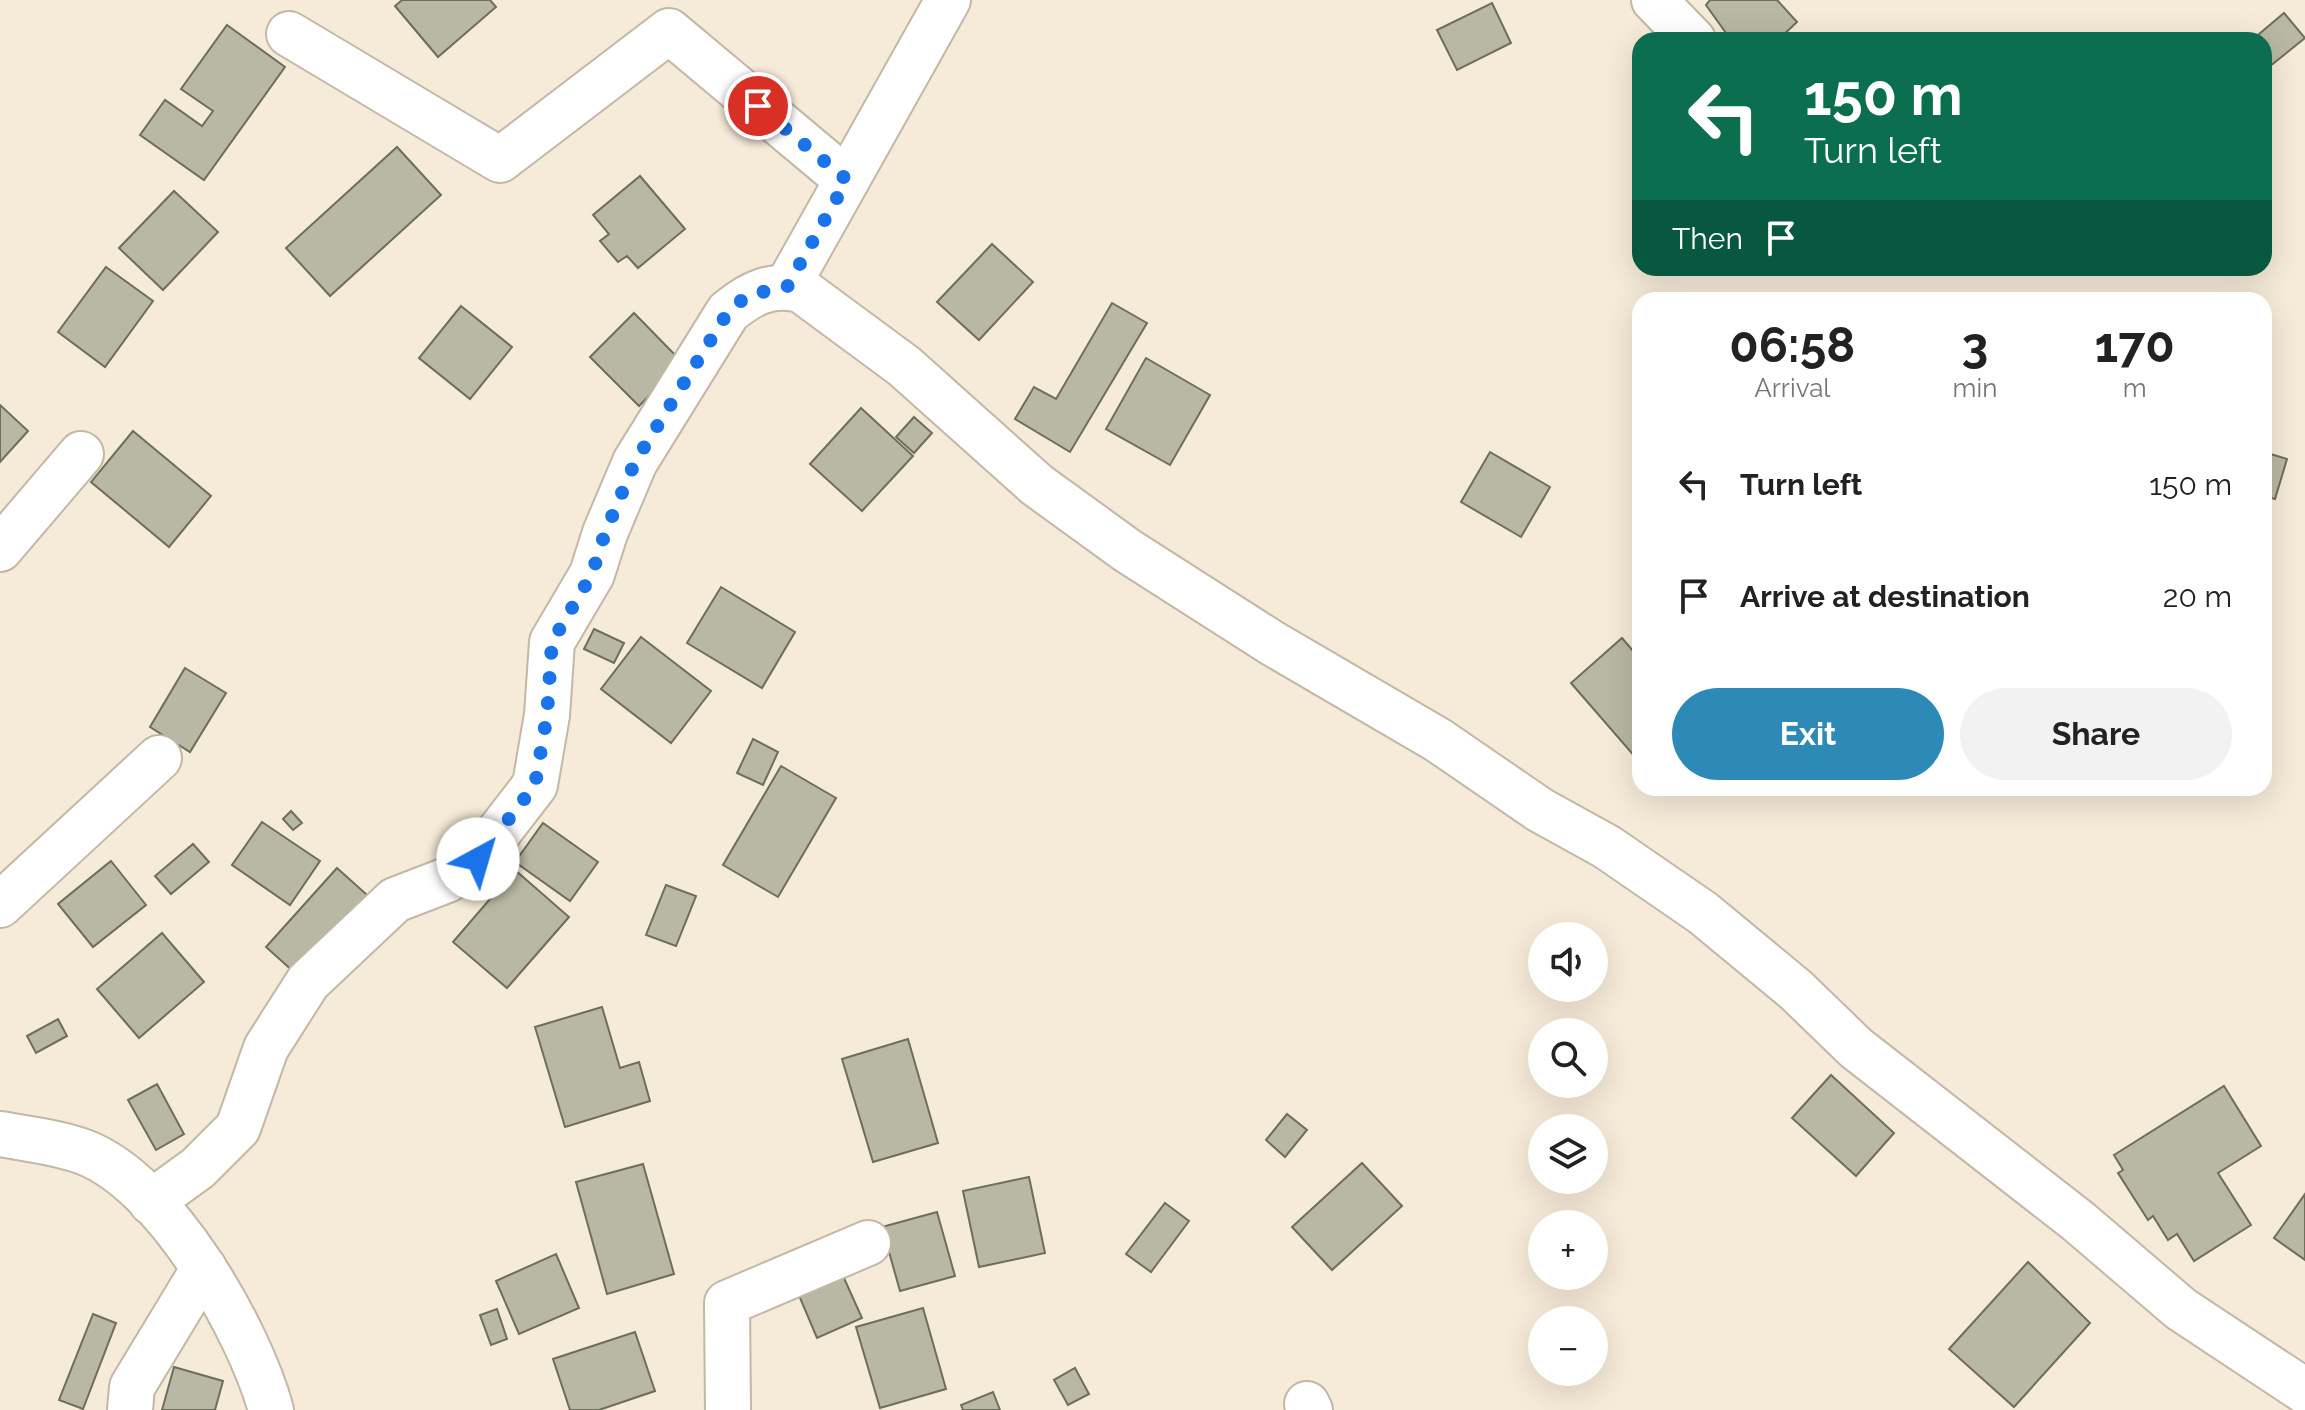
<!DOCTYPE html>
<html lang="en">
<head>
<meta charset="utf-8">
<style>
  :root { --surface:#fff; --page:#f2f2f2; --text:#222; --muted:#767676; --accent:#2d8ab6 }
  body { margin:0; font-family:Raleway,sans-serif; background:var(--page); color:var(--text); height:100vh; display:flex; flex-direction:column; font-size:30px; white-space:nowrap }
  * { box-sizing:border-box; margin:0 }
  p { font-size:26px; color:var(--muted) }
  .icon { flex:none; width:44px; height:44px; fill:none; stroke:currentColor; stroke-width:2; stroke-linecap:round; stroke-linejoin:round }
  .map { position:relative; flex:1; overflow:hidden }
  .sheet { position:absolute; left:1632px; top:292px; width:640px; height:504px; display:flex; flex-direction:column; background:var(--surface); border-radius:24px; box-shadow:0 8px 32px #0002 }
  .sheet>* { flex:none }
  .banner { position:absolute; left:1632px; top:32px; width:640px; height:244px; border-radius:24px; box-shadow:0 8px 32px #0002; background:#0b6e4f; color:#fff; overflow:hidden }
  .tools { position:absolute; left:1528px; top:922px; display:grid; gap:16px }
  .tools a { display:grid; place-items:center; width:80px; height:80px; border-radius:50%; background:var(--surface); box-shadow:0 8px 32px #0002; font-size:40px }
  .pin { position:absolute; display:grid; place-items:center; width:68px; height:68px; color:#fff; margin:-34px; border:4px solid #fff; border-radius:50%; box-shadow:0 2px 8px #0007 }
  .me { position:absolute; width:88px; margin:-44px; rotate:39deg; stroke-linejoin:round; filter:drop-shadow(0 0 6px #0008) }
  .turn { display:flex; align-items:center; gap:28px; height:168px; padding:0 40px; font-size:36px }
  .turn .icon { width:104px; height:104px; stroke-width:2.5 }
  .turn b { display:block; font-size:56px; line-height:68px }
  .then { display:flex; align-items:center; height:76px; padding:0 40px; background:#0003; gap:16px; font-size:30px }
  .eta { display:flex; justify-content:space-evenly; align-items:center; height:136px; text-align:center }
  .eta b { font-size:48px; font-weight:700; line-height:56px }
  .primary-button { display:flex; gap:16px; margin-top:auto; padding:16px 40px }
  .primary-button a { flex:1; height:92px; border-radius:48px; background:var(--accent); color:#fff; font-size:32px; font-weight:700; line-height:92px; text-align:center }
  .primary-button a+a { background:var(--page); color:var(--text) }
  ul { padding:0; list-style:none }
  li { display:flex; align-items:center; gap:24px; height:112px; padding:0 40px }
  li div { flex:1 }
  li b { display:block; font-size:30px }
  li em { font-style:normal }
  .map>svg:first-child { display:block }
  .building { fill:#b8b8a4; stroke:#6d6e5b; stroke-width:2 }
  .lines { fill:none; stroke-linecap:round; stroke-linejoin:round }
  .minor-casing { stroke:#c3b7a6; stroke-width:48 }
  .minor { stroke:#fff; stroke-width:44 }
  .route { stroke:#1a73e8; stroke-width:14; stroke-dasharray:0 25.2 }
</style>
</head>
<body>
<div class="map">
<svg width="2305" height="1410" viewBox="0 0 2305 1410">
  <rect width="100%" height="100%" fill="#f6ead8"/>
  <g class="building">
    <path d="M 402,0 L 490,0 L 496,7 L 438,57 L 395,6 Z"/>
    <path d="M 1710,0 L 1777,0 L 1797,22 L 1778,40 L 1731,40 L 1706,5 Z"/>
    <path d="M 1492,3 L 1511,43 L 1457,70 L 1437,30 Z"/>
    <path d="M 2284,13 L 2305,38 L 2264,71 L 2264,40 L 2252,40 Z"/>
    <path d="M 227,25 L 285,67 L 204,180 L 140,135 L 165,100 L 202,126 L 213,111 L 181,89 Z"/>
    <path d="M 397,147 L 441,195 L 330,296 L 286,248 Z"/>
    <path d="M 640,176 L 685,229 L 638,268 L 627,256 L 618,262 L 600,241 L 609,234 L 593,215 Z"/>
    <path d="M 174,191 L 218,232 L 163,290 L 119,248 Z"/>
    <path d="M 992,244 L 1033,282 L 979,340 L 937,302 Z"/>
    <path d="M 106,267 L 153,301 L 105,367 L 58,332 Z"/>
    <path d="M 1112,303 L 1147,323 L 1070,452 L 1015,419 L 1034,387 L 1056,399 Z"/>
    <path d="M 461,306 L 512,347 L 470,399 L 419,358 Z"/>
    <path d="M 634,313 L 682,362 L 639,406 L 590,357 Z"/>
    <path d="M 1146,358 L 1210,395 L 1170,465 L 1106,429 Z"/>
    <path d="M 0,405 L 28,431 L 0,462 Z"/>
    <path d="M 861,408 L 913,456 L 862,511 L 810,464 Z"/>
    <path d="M 914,417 L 932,433 L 914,453 L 896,437 Z"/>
    <path d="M 133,431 L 211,496 L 169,547 L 91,482 Z"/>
    <path d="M 1490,452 L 1550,487 L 1521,537 L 1461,502 Z"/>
    <path d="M 2264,452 L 2287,459 L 2275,499 L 2264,496 Z"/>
    <path d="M 721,587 L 795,632 L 762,688 L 687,643 Z"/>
    <path d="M 594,629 L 624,643 L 614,663 L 584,649 Z"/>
    <path d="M 641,637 L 711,691 L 671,743 L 601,689 Z"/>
    <path d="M 1622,638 L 1640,659 L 1640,755 L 1636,758 L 1571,683 Z"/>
    <path d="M 185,668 L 226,693 L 190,752 L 150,727 Z"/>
    <path d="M 753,739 L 778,752 L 763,785 L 737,773 Z"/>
    <path d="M 781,766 L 836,798 L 778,897 L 723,865 Z"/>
    <path d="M 291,811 L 302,823 L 293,830 L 283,819 Z"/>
    <path d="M 262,822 L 320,861 L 290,905 L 232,865 Z"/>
    <path d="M 543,823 L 598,862 L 570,901 L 515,862 Z"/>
    <path d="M 193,844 L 209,862 L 171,894 L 155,876 Z"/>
    <path d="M 111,861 L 146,905 L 93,947 L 58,904 Z"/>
    <path d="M 337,868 L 376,903 L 305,982 L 266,947 Z"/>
    <path d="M 515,870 L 569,917 L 507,988 L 453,942 Z"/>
    <path d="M 666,885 L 696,896 L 676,946 L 646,935 Z"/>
    <path d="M 162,933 L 204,982 L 139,1038 L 97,989 Z"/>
    <path d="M 602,1007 L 620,1068 L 639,1062 L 650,1101 L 565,1127 L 535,1027 Z"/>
    <path d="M 58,1019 L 67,1036 L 36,1053 L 27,1036 Z"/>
    <path d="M 908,1039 L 938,1143 L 873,1162 L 842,1059 Z"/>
    <path d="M 1831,1075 L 1894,1133 L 1856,1176 L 1792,1118 Z"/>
    <path d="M 157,1084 L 184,1134 L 156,1150 L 128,1100 Z"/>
    <path d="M 2224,1086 L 2261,1146 L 2218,1173 L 2251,1225 L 2194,1261 L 2177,1234 L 2168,1240 L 2153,1216 L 2148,1220 L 2118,1173 L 2123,1170 L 2114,1155 Z"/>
    <path d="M 1287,1114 L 1307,1130 L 1285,1157 L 1266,1140 Z"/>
    <path d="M 1362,1163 L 1402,1206 L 1332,1270 L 1292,1227 Z"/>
    <path d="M 643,1164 L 674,1274 L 607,1294 L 576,1182 Z"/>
    <path d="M 1029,1177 L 1045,1253 L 979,1267 L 963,1191 Z"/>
    <path d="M 2305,1194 L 2305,1260 L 2274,1238 Z"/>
    <path d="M 1165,1203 L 1189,1221 L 1151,1272 L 1126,1254 Z"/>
    <path d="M 937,1212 L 955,1276 L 900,1291 L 882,1227 Z"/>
    <path d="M 556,1254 L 579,1308 L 519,1334 L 496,1281 Z"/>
    <path d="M 2028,1262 L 2090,1323 L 2014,1407 L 1949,1349 Z"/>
    <path d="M 839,1267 L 862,1318 L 817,1338 L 795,1286 Z"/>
    <path d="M 923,1308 L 946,1389 L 880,1408 L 856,1327 Z"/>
    <path d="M 497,1309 L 507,1339 L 491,1345 L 480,1315 Z"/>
    <path d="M 93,1314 L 116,1323 L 83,1409 L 59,1400 Z"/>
    <path d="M 635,1332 L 655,1391 L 599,1410 L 570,1410 L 553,1359 Z"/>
    <path d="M 174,1367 L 223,1381 L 215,1410 L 162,1410 Z"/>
    <path d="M 1075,1368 L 1089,1394 L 1068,1405 L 1054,1380 Z"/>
    <path d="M 993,1392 L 1000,1410 L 963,1410 L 961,1405 Z"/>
  </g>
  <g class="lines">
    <defs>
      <g id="minor">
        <path d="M 1654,0 L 1693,40"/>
        <path d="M 289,34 L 500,160 L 669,31 L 847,180"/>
        <path d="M 787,287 L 948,0"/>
        <path d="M 0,549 L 81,454"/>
        <path d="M 0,905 L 159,758"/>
        <path d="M 0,1134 C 28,1139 57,1142 84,1152 C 166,1183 249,1330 271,1410"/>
        <path d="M 151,1202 L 198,1168 L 238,1128 L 266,1048 L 308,982 L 395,900 L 447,880 L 478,859 L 535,785 L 547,715 L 552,642 L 592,574 L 605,533 L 635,462 L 728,312 C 751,293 771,283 801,290 L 904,366 L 1037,485 L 1128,551 L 1272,643 L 1438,740 L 1540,810 L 1607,847 L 1703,913 L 1796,990 L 1856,1048 L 2078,1221 L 2181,1309 L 2305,1391"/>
        <path d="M 1307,1404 L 1310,1410"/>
        <path d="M 130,1410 L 132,1387 L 204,1268"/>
        <path d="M 728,1410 L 727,1303 L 868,1243"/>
      </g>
    </defs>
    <use href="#minor" class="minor-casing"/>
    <use href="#minor" class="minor"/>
  </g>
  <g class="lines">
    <path class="route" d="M 478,859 L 535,785 L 547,715 L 552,642 L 592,574 L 605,533 L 635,462 L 728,312 L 748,295 L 787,287 L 847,180 L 758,106"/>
  </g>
</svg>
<div class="tools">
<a><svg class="icon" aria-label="sound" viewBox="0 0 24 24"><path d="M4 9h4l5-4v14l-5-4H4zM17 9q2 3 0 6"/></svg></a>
<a><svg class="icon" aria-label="search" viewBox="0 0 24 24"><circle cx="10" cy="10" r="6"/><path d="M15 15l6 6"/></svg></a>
<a><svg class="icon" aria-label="layers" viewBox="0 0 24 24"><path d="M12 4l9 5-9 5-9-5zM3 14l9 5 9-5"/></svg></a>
<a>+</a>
<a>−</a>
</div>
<div class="pin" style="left:758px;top:106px;background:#d93025"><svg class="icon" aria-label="arrive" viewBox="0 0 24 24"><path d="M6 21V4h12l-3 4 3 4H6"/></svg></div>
<svg class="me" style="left:478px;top:859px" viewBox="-20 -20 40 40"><circle r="19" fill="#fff"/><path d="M0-13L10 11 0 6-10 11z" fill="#1a73e8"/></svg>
<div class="banner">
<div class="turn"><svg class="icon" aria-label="left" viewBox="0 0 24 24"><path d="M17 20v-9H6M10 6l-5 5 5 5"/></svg><div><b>150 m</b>Turn left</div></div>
<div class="then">Then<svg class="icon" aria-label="arrive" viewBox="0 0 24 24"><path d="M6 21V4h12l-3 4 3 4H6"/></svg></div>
</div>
<section class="sheet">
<div class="eta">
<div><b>06:58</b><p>Arrival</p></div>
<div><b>3</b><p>min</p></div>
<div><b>170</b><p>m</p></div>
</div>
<ul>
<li><svg class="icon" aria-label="left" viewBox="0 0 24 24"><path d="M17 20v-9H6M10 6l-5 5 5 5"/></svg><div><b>Turn left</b></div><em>150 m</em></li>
<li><svg class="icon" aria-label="arrive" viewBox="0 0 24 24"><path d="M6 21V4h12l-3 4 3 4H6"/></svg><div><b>Arrive at destination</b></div><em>20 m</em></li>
</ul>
<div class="primary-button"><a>Exit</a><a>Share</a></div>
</section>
</div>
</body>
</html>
